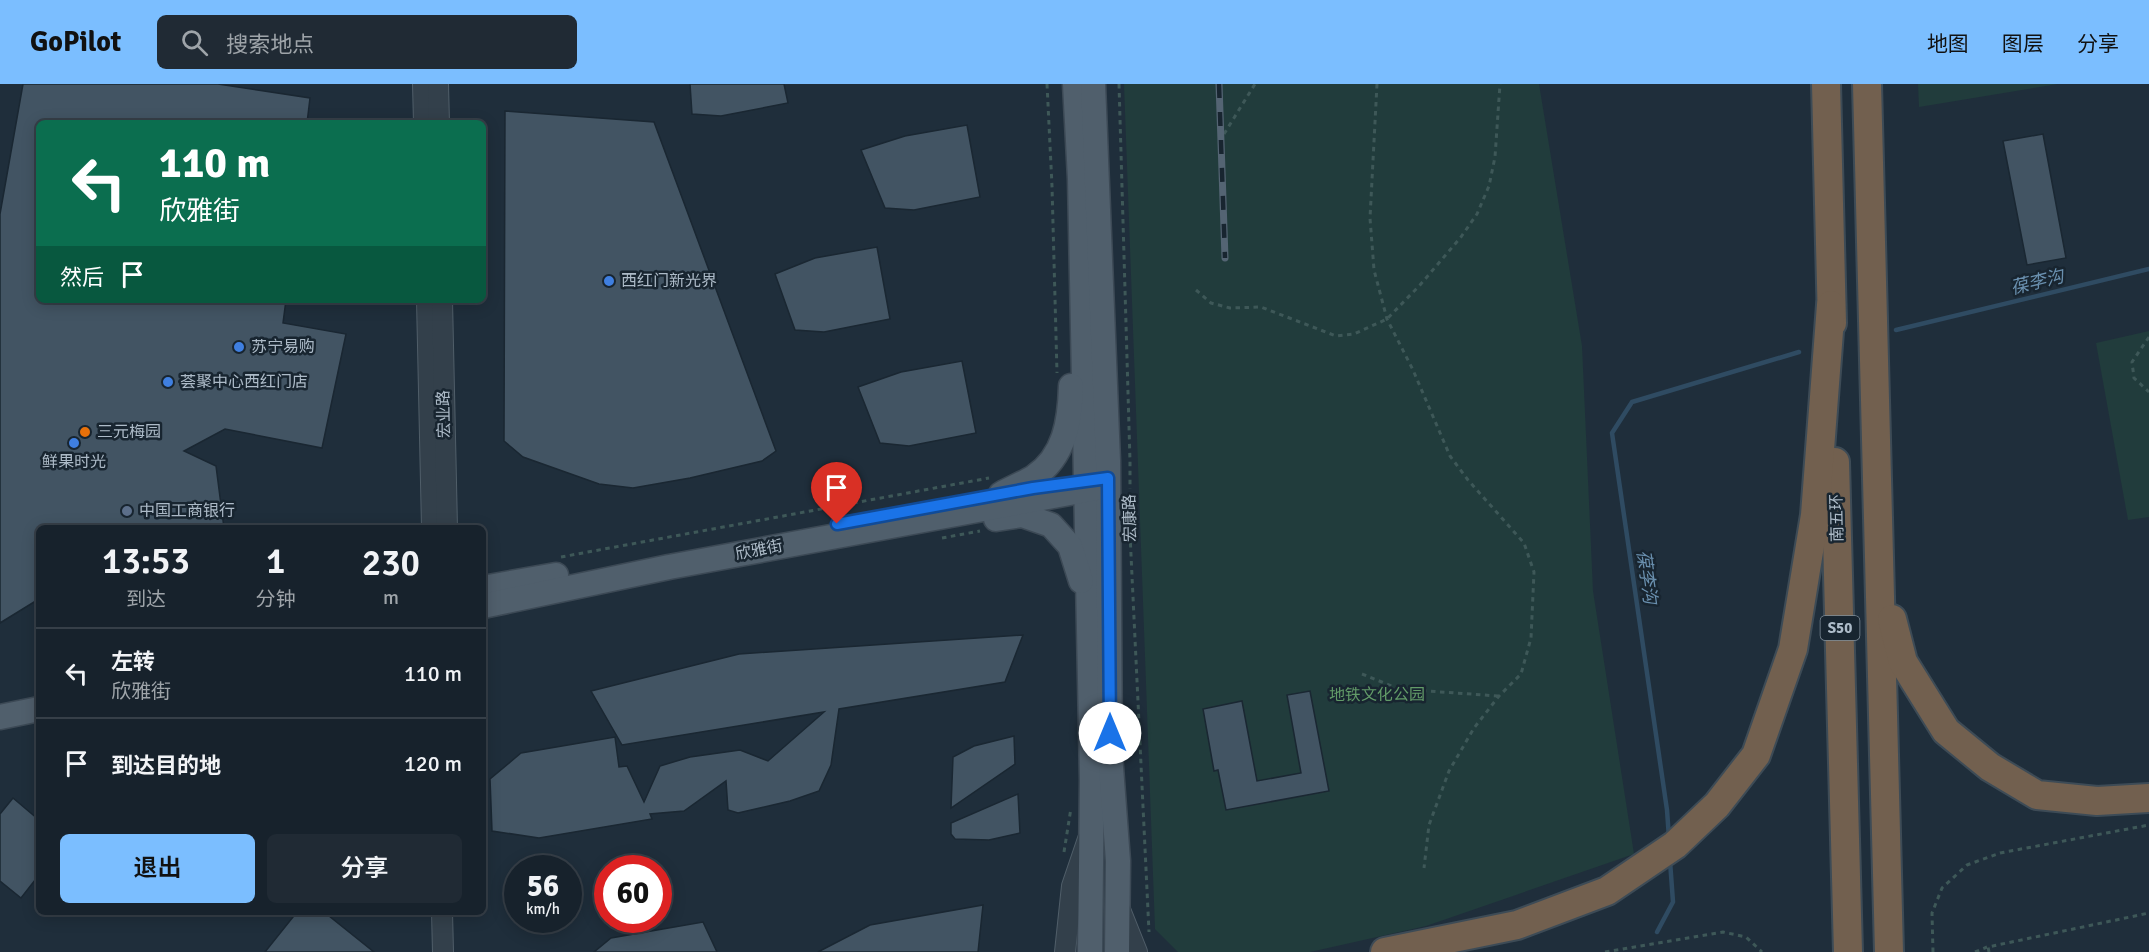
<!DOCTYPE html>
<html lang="zh">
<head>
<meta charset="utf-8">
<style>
  :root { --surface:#17222c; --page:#202a34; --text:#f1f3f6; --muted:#9ea4a9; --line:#363f48; --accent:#7bbeff }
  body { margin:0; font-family:Signika,"Noto Sans SC",sans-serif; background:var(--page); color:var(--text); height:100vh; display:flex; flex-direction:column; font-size:22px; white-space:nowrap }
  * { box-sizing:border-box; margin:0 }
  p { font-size:20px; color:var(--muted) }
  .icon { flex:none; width:33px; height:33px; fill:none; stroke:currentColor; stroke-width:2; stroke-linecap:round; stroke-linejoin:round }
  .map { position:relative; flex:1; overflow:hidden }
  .drawer { position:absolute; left:36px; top:441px; width:450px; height:390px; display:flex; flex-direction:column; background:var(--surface); border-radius:9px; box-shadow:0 3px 15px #0003,0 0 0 2px var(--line) }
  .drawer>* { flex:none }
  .guide { position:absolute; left:36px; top:36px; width:450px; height:183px; border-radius:9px; box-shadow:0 3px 15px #0003,0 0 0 2px var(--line); background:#0b6e4f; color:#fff; overflow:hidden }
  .speed { position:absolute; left:504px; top:771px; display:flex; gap:12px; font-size:30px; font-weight:700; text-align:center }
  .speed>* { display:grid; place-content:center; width:78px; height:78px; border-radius:50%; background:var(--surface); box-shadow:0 3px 15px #0003,0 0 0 2px var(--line); line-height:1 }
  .speed small { font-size:15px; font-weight:400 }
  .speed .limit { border:9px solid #d22; background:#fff; color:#111 }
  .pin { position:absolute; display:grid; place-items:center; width:51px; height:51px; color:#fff; margin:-62px -26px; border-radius:50% 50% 50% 0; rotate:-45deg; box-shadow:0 0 6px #0007 }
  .pin .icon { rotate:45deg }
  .me { position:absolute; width:66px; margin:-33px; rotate:0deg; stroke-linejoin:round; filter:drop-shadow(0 0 4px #0008) }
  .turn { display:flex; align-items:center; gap:21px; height:126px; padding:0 24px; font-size:27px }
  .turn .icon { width:78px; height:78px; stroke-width:2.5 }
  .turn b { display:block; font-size:42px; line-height:51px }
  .then { display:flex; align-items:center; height:57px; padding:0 24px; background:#0003; gap:12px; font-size:22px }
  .eta { display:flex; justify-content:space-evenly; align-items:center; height:102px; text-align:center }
  .eta b { font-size:36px; font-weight:600; line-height:42px }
  .action { display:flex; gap:12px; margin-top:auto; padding:12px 24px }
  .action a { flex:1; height:69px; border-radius:9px; background:var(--accent); color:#111; font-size:24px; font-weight:600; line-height:69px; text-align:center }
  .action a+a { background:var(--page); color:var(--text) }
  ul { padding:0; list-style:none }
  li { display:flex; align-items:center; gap:18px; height:90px; padding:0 24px; border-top:2px solid var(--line) }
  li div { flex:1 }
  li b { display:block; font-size:22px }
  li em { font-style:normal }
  header { display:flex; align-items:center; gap:36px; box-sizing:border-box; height:84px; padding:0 30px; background:var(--accent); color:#111 }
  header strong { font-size:28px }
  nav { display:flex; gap:33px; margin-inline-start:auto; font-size:21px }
  .search { width:420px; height:54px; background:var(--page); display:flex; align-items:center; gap:15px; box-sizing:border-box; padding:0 21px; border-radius:9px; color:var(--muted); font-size:22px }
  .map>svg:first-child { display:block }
  .green { fill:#213c3c }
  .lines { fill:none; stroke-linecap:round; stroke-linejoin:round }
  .stream { stroke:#2f4b62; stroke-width:4.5 }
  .building { fill:#425463; stroke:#1a2732; stroke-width:1.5 }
  .minor-casing { stroke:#505e69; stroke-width:22 }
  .major-casing { stroke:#3c4955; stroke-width:27 }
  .highway-casing { stroke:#3d4b56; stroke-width:32 }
  .path { stroke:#3e5858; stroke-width:3; stroke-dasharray:4.5 4.5; stroke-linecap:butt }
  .minor { stroke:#33404b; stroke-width:20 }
  .major { stroke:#505f6c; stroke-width:24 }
  .highway { stroke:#72604f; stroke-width:28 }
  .rail-casing { stroke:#546473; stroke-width:7 }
  .rail { stroke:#182530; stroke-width:4.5; stroke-dasharray:14; stroke-linecap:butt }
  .route-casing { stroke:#114b97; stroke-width:15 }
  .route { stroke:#1a73e8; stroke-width:10 }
  .shop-dot { fill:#3f7fe0; stroke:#182530; stroke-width:2 }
  .food-dot { fill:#e8710a; stroke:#182530; stroke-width:2 }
  .service-dot { fill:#5c6f8a; stroke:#182530; stroke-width:2 }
  .labels { text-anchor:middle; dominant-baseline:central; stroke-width:5; stroke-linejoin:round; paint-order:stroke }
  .shield { fill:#182530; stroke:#808e9a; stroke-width:1.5 }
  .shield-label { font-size:15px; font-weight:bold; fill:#adbbc8 }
  .poi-label { font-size:16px; fill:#adbbc8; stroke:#182530; text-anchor:start }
  .street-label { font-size:16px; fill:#adbbc8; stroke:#182530 }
  .park-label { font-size:16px; fill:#629b68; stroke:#182530 }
  .water-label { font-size:18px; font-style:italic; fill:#6a90af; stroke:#182530 }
</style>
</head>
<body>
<header>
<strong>GoPilot</strong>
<div class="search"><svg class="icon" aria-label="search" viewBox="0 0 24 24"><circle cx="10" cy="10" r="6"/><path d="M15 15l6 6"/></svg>搜索地点</div>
<nav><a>地图</a><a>图层</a><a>分享</a></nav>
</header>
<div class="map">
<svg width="2149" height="868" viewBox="0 0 2149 868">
  <rect width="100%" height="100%" fill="#1f2e3b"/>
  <g class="green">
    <path d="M 1124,0 L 1539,0 L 1582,262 L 1593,507 L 1634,770 L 1426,842 L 1310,868 L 1178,868 L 1155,845 Z"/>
    <path d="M 1918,0 L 2058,0 L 1919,23 Z"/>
    <path d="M 2149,247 L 2149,433 L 2128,436 L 2096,259 Z"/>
  </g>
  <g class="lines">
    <g class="stream">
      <path d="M 1896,246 L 2149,185"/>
      <path d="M 1669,754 L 1667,726 L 1612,349 L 1632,318 L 1799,268"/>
      <path d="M 1657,848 L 1673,818 L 1670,777"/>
    </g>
  </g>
  <g class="building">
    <path d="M 23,0 L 218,0 L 310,14 L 307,39 L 39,39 L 39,216 L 286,216 L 283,239 L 346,250 L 322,364 L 225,345 L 184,367 L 216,382 L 224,444 L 39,444 L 39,515 L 0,539 L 0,130 Z"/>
    <path d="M 690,0 L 784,0 L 788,19 L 721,32 L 692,30 Z"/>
    <path d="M 505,27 L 654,38 L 776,367 L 762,377 L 690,394 L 633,404 L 599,400 L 523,373 L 504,357 Z"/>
    <path d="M 967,41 L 980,113 L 914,126 L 885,124 L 861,66 L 905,52 Z"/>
    <path d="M 2043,50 L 2066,174 L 2027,181 L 2003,57 Z"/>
    <path d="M 877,163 L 890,235 L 824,248 L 795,246 L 775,190 L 815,174 Z"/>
    <path d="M 962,277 L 976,349 L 909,362 L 880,359 L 858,303 L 901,288 Z"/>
    <path d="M 1023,551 L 1005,598 L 839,625 L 831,681 L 819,707 L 790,717 L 738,729 L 728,726 L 726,697 L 684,727 L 650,730 L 652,735 L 539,754 L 492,747 L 490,695 L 521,669 L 615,653 L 619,683 L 627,682 L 644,718 L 660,682 L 690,673 L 740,666 L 768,677 L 824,628 L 622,661 L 591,607 L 739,570 Z"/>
    <path d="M 1310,607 L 1329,707 L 1226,726 L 1218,686 L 1214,687 L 1203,625 L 1242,617 L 1257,697 L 1301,689 L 1287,611 Z"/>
    <path d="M 1014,652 L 1015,680 L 951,724 L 953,673 L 974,662 Z"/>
    <path d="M 1018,710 L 1020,749 L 989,756 L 955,755 L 951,750 L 951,739 Z"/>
    <path d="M 13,714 L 39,736 L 39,791 L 21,814 L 0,797 L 0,730 Z"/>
    <path d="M 983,821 L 978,868 L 818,868 L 870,841 Z"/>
    <path d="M 297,828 L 324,828 L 374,868 L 265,868 Z"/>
    <path d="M 703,838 L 717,868 L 594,868 L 611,854 Z"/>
  </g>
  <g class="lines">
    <defs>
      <g id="minor">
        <path d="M 423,0 L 424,39"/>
        <path d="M 438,0 L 439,39"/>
        <path d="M 427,216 L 432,444"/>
        <path d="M 442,216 L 447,444"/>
        <path d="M 1119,823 L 1137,868"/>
        <path d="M 442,828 L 443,868"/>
        <path d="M 1065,868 L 1072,802 L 1088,755"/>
      </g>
      <g id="major">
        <path d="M 1075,0 L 1080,95 L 1092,696 L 1090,868"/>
        <path d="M 1093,0 L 1108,377 L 1110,670 L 1118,777 L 1117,868"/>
        <path d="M 1001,410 C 1012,404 1024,399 1034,393 C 1065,372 1070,337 1071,302"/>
        <path d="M 996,435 L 1022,431 L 1051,441 L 1070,462 L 1081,497"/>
        <path d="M 483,504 L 556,491"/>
        <path d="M 483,522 L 669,483 L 1102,403"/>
        <path d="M 0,633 L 39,625"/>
      </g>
      <g id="highway">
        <path d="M 1826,0 L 1832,239"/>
        <path d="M 1867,0 L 1889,868"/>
        <path d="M 1835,378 L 1848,868"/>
        <path d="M 1892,535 L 1903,578 L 1946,647 L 1990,683 L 2037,711 L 2097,717 L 2149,714"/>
        <path d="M 1385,868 L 1517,841 L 1607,807 L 1675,761 L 1717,721 L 1756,671 L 1793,565 L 1815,431 L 1831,221"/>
      </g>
    </defs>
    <use href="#minor" class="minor-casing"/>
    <use href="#major" class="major-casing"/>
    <use href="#highway" class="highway-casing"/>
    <g class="path">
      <path d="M 1047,0 L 1052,102 L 1057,289"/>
      <path d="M 1119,0 L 1130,377 L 1130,405"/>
      <path d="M 1377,0 L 1370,134 L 1374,186 L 1387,235 L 1413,286 L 1450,372 L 1468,396 L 1524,459 L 1534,488 L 1531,554 L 1521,590 L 1499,612 L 1474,644 L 1449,687 L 1429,741 L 1424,784"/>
      <path d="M 1224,50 L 1255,0"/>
      <path d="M 1196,206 L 1211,219 L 1230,224 L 1261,223 L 1336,252 L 1354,250 L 1387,235 L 1420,201 L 1461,153 L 1477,130 L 1489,102 L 1495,73 L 1500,0"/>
      <path d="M 2149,253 L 2132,278 L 2134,294 L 2149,308"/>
      <path d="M 1130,450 L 1149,848"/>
      <path d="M 942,454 L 980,447"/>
      <path d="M 561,473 L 989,394"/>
      <path d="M 1362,590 L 1399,605 L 1498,612"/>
      <path d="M 1064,768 L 1071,724"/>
      <path d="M 1605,868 L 1723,848 L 1746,853 L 1762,868"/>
      <path d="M 1933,868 L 1932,829 L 1942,804 L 1967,781 L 2000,769 L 2149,741"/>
      <path d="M 1975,868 L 1987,863"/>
      <path d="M 1989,868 L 1988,863 L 2149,829"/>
    </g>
    <use href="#minor" class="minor"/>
    <use href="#major" class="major"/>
    <use href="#highway" class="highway"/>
    <defs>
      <path id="rail" d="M 1219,0 L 1225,174"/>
    </defs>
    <use href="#rail" class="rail-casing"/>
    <use href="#rail" class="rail"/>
  </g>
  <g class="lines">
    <defs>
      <path id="route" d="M 837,440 L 1033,404 L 1108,394 L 1110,649"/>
    </defs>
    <use href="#route" class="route-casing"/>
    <use href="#route" class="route"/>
  </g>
  <g class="shop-dot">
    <circle cx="609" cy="197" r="6"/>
    <circle cx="239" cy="263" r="6"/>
    <circle cx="168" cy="298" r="6"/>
    <circle cx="74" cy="359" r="6"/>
  </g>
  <circle class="food-dot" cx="85" cy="348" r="6"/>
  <circle class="service-dot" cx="127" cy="427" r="6"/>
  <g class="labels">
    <rect class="shield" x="1820.5" y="532" width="39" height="24" rx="4.5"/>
    <g class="shield-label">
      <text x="1840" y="544">S50</text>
    </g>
    <g class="poi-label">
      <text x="621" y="197">西红门新光界</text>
      <text x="251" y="263">苏宁易购</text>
      <text x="180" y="298">荟聚中心西红门店</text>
      <text x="97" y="348">三元梅园</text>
      <text x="74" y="378" text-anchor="middle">鲜果时光</text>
      <text x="139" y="427">中国工商银行</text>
    </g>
    <g class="street-label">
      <text transform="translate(444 330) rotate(-91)">宏业路</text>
      <text transform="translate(1130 434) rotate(-91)">宏康路</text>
      <text transform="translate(1837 434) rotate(-91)">南五环</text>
      <text transform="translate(759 466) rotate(-11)">欣雅街</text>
    </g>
    <g class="park-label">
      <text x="1377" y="611">地铁文化公园</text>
    </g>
    <g class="water-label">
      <text transform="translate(2037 198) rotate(-14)">葆李沟</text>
      <text transform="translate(1647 493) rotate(82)">葆李沟</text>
    </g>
  </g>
</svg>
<div class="speed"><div>56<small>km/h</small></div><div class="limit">60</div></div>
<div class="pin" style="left:837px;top:440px;background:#d93025"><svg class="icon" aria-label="arrive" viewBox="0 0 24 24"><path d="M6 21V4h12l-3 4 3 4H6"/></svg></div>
<svg class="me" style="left:1110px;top:649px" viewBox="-20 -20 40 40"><circle r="19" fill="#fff"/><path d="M0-13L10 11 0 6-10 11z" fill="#1a73e8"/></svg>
<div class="guide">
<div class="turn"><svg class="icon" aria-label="left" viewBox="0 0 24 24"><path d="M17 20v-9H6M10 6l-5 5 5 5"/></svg><div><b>110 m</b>欣雅街</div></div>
<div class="then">然后<svg class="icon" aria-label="arrive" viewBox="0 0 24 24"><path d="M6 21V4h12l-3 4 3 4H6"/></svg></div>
</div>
<section class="drawer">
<div class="eta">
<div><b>13:53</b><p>到达</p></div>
<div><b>1</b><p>分钟</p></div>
<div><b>230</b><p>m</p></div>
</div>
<ul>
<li><svg class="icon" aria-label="left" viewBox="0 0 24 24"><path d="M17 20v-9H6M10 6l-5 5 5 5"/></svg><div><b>左转</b><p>欣雅街</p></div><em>110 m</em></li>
<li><svg class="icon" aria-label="arrive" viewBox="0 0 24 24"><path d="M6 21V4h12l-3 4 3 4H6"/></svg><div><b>到达目的地</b></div><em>120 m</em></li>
</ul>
<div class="action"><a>退出</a><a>分享</a></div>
</section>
</div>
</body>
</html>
